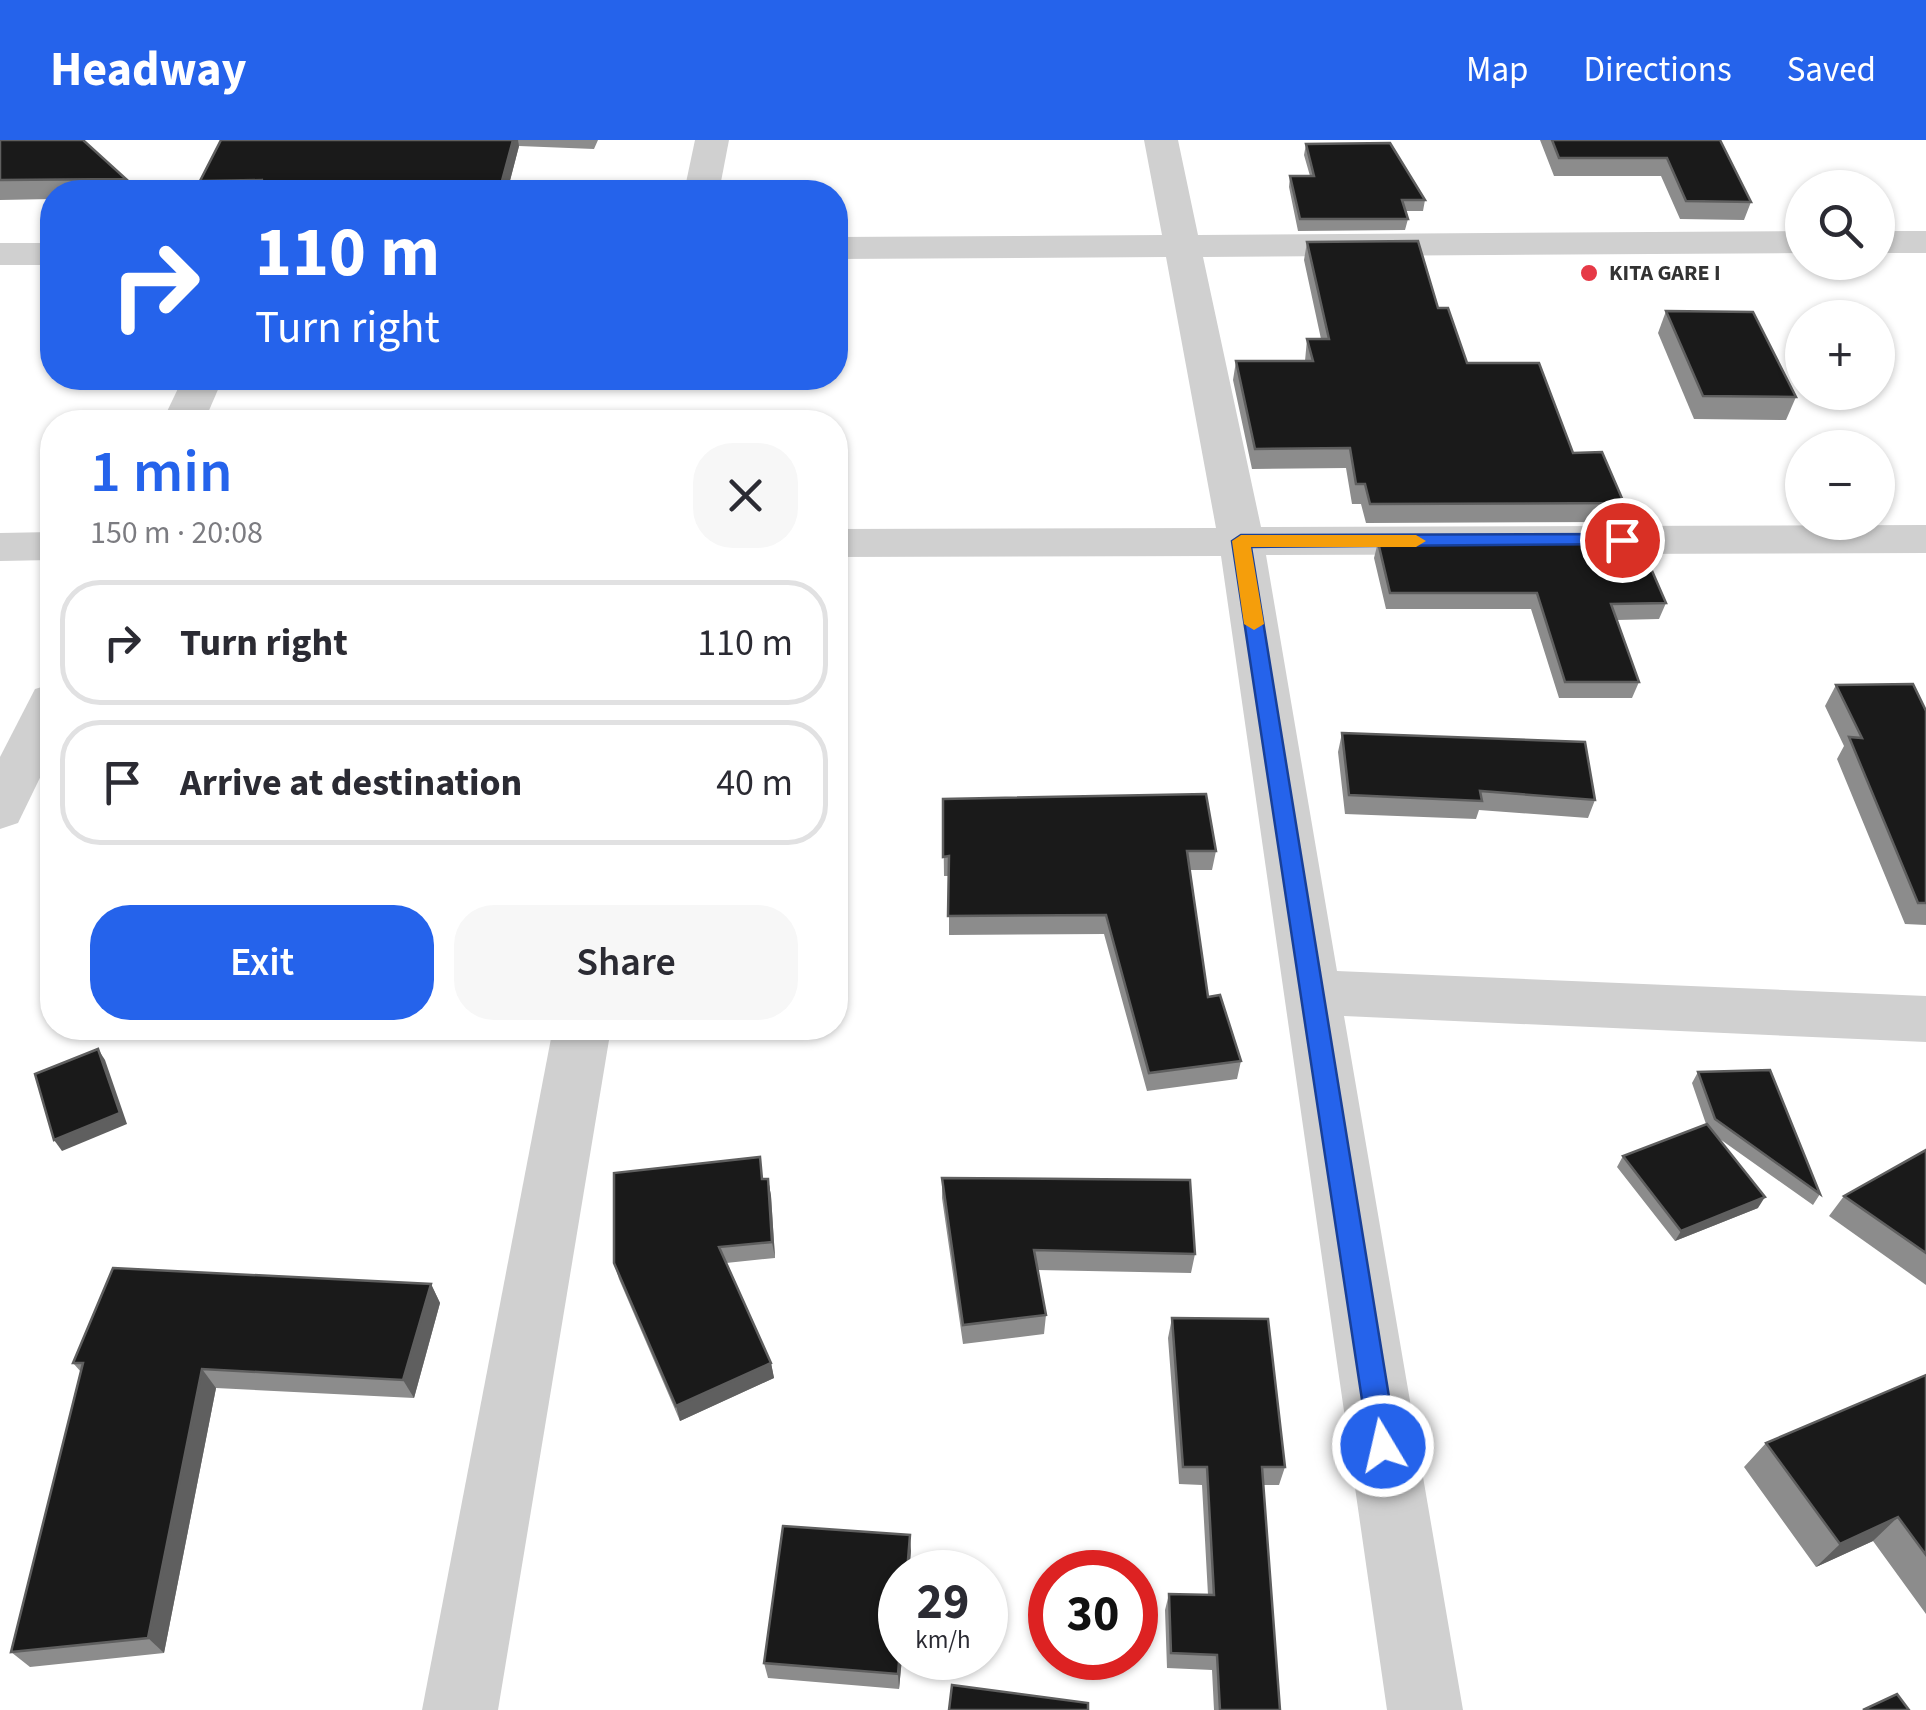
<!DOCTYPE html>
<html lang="en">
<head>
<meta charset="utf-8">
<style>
  :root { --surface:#fff; --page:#f7f7f7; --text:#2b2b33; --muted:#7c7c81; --line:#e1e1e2; --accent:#2563eb }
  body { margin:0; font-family:"Source Sans 3",sans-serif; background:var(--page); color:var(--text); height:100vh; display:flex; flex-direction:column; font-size:38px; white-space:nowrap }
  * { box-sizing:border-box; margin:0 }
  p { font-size:32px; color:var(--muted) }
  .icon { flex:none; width:55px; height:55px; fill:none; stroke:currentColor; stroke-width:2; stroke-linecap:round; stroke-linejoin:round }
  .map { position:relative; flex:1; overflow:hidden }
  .side { position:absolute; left:40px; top:270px; width:808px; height:630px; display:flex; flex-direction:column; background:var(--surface); border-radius:40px; box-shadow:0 2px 8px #0004 }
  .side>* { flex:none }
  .banner { position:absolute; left:40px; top:40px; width:808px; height:210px; border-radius:40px; box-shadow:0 2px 8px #0004; background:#2563eb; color:#fff; overflow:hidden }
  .controls { position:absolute; left:1785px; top:30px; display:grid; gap:20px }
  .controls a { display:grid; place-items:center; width:110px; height:110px; border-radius:50%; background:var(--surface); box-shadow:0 2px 8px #0004; font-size:50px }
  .speed { position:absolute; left:878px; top:1410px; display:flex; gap:20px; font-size:50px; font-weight:700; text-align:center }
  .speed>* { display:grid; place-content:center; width:130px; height:130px; border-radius:50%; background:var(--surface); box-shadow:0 2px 8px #0004; line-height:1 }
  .speed small { font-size:25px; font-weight:400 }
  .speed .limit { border:15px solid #d22; background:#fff; color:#111 }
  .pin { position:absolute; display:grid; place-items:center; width:85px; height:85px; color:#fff; margin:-42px; border:5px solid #fff; border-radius:50%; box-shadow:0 2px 10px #0007 }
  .me { position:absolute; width:110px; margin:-55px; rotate:351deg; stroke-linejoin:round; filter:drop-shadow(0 0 8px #0008) }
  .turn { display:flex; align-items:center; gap:35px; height:210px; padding:0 50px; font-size:45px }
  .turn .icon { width:130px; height:130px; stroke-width:2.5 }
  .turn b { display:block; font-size:70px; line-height:85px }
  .round { display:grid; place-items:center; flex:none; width:105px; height:105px; border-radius:40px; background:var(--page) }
  .headline { display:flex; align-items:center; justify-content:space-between; height:170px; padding:0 50px }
  h1 { font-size:60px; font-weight:600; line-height:75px; color:var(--accent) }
  .button { display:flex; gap:20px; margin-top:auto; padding:20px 50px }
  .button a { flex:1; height:115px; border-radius:40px; background:var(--accent); color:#fff; font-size:40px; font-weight:600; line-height:115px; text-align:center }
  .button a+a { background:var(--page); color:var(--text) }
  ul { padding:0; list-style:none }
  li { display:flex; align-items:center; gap:30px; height:125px; margin:0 20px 15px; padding:0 30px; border:5px solid var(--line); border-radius:40px }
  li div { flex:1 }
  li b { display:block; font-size:38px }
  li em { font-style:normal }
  header { display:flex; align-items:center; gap:60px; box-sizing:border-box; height:140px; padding:0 50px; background:var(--accent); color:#fff }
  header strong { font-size:48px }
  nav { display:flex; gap:55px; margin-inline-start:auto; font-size:35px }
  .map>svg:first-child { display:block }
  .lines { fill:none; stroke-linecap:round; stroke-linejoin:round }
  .street { fill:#d0d0d0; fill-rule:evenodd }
  .wall { fill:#8c8c8c }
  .shaded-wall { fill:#5f5f5f }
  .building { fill:#1a1a1a; stroke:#5f5f5f; stroke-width:2.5 }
  .route { fill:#2563eb; stroke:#184099; stroke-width:2.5 }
  .slow { fill:#f59e0b }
  .poi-dot { fill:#e63946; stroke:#fff; stroke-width:4 }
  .labels { text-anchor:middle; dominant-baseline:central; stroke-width:10; stroke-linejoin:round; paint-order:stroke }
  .far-poi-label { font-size:22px; font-weight:bold; fill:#333; stroke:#fff; text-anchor:start }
</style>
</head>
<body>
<header>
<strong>Headway</strong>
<nav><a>Map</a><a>Directions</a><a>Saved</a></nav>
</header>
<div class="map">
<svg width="1926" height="1570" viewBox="0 0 1926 1570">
  <rect width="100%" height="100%" fill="#fff"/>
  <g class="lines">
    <g class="street">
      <path d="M 695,0 L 729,0 L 719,52 L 684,52 Z"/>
      <path d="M 1144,0 L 1178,0 L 1198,95 L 1802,91 L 1802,113 L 1203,117 L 1261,387 L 1926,385 L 1926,413 L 1266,415 L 1337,831 L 1926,856 L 1926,902 L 1344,876 L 1463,1570 L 1387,1570 L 1221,416 L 835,417 L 835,389 L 1216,388 L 1166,117 L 835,119 L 835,97 L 1162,95 Z"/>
      <rect x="1878" y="91" width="48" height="22"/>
      <rect x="0" y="103" width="52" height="22"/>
      <path d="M 183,238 L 223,238 L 204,282 L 162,282 Z"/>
      <path d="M 52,392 L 52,420 L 0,421 L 0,393 Z"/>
      <path d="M 52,544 L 52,613 L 18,683 L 0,689 L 0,617 L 35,549 Z"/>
      <path d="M 553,888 L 611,888 L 498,1570 L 422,1570 Z"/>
    </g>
  </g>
  <g class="wall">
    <path d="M 0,0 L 126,39 L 131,52 L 52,52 L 52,59 L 0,60 Z"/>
    <path d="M 221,0 L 598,0 L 594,9 L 519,6 L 507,52 L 204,52 L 200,41 Z"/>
    <path d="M 1540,0 L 1720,0 L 1751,62 L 1744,80 L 1680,79 L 1661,36 L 1554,36 Z"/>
    <path d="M 1306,4 L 1425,60 L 1423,71 L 1406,71 L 1408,79 L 1405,90 L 1298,91 L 1289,47 L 1290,36 L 1310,36 L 1304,15 Z"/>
    <path d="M 1307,102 L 1438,168 L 1467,223 L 1573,313 L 1624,363 L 1617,382 L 1366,383 L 1361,364 L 1352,364 L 1346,328 L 1252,329 L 1233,240 L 1236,221 L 1305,221 L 1307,199 L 1321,199 L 1304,120 Z"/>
    <path d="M 1666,171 L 1796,257 L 1786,280 L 1694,279 L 1658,193 Z"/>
    <path d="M 1378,402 L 1666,463 L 1659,479 L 1617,480 L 1639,542 L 1632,558 L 1559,558 L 1531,469 L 1386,469 L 1374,418 Z"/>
    <path d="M 1836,545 L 1926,571 L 1926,785 L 1905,784 L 1837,619 L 1844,606 L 1825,566 Z"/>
    <path d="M 1342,593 L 1595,660 L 1588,678 L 1479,670 L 1476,679 L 1345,674 L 1338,612 Z"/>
    <path d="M 943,659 L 1216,711 L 1212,730 L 1190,730 L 1208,857 L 1241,921 L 1237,939 L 1147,951 L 1104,794 L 949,795 L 949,736 L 944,736 Z"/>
    <path d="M 1698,932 L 1820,1054 L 1813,1065 L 1717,997 L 1758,1068 L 1675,1101 L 1617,1027 L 1623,1016 L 1706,984 L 1692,943 Z"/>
    <path d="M 1926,1010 L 1926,1145 L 1829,1076 L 1844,1056 Z"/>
    <path d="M 942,1038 L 1195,1114 L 1191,1133 L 1037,1130 L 1046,1175 L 1044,1194 L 963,1204 L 942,1058 Z"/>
    <path d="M 764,1039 L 768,1039 L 771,1056 L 775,1118 L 726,1123 L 771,1223 L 774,1238 L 680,1281 L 619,1139 L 614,1123 Z"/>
    <path d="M 431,1144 L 440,1163 L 414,1258 L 216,1248 L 164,1513 L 30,1527 L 11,1512 L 81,1232 L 73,1223 Z"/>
    <path d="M 1172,1178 L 1285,1327 L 1279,1345 L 1263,1345 L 1280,1570 L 1214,1570 L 1212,1530 L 1167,1528 L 1165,1470 L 1169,1454 L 1208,1455 L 1202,1345 L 1179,1344 L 1168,1198 Z"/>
    <path d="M 1926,1235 L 1926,1474 L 1873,1401 L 1816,1427 L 1744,1327 L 1766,1303 Z"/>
    <path d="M 911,1411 L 909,1432 L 900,1432 L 900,1518 L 902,1518 L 899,1549 L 768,1538 L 764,1523 Z"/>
  </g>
  <g class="shaded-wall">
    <path d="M 513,0 L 518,0 L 519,6 L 507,52 L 499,52 Z"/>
    <path d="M 98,909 L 105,920 L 127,984 L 62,1011 L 54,1000 Z"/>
    <path d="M 768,1039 L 771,1056 L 775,1118 L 772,1102 Z"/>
    <path d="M 1765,1057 L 1758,1068 L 1675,1101 L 1681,1091 Z"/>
    <path d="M 431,1144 L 440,1163 L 414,1258 L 403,1240 Z"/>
    <path d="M 771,1223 L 774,1238 L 680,1281 L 676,1266 Z"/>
    <path d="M 202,1229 L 216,1248 L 164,1513 L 148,1498 Z"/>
    <path d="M 1898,1377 L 1873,1401 L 1816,1427 L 1840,1404 Z"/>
    <path d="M 910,1395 L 911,1411 L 909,1432 L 907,1432 Z"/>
    <path d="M 900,1508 L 900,1518 L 902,1518 L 899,1549 L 898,1534 Z"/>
  </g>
  <g class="building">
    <path d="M 0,0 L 83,0 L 126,39 L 0,40 Z"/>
    <path d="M 221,0 L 513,0 L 499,52 L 419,52 L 420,50 L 244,49 L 263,40 L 200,41 Z"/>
    <path d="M 1552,0 L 1720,0 L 1751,62 L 1686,61 L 1667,18 L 1559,18 Z"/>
    <path d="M 1390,3 L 1425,60 L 1402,60 L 1408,79 L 1300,79 L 1290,36 L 1314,36 L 1306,4 Z"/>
    <path d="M 1418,101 L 1438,168 L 1448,168 L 1467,223 L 1539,223 L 1573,313 L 1602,312 L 1624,363 L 1370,364 L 1365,344 L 1356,344 L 1350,308 L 1255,309 L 1236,221 L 1313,221 L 1307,199 L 1329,199 L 1307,102 Z"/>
    <path d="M 1666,171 L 1753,172 L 1796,257 L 1703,256 Z"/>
    <path d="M 1639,401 L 1666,463 L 1611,464 L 1639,542 L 1565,542 L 1537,453 L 1390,453 L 1378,402 Z"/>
    <path d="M 1913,544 L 1926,571 L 1926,763 L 1918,763 L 1849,597 L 1862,598 L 1836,545 Z"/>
    <path d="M 1342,593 L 1585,602 L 1595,660 L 1480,651 L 1482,661 L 1349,655 Z"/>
    <path d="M 1206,654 L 1216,711 L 1187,711 L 1208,857 L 1220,855 L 1241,921 L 1149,933 L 1106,775 L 948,776 L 949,716 L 943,717 L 943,659 Z"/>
    <path d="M 98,909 L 120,973 L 54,1000 L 35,934 Z"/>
    <path d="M 1770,930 L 1820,1054 L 1715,979 L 1698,932 Z"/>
    <path d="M 1707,984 L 1765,1057 L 1681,1091 L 1623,1016 Z"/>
    <path d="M 1926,1010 L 1926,1113 L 1844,1056 Z"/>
    <path d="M 760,1017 L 762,1039 L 768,1039 L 772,1102 L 719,1107 L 771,1223 L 676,1266 L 614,1123 L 614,1033 Z"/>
    <path d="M 942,1038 L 1190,1040 L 1195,1114 L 1034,1110 L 1046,1175 L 963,1185 Z"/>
    <path d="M 113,1128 L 431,1144 L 403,1240 L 202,1229 L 148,1498 L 11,1512 L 83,1223 L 73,1223 Z"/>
    <path d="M 1172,1178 L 1268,1179 L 1285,1327 L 1262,1327 L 1280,1570 L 1220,1570 L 1217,1515 L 1171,1513 L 1169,1454 L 1214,1455 L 1207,1327 L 1183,1327 Z"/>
    <path d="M 1926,1235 L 1926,1415 L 1898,1377 L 1840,1404 L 1766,1303 Z"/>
    <path d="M 783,1386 L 910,1395 L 907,1432 L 900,1432 L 900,1508 L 898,1534 L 764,1523 Z"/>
    <path d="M 952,1545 L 1088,1563 L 1088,1570 L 949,1570 Z"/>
    <path d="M 1897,1554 L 1909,1570 L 1863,1570 Z"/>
  </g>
  <path class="route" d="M 1622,394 L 1631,400 L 1628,404 L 1251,407 L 1397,1306 L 1393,1315 L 1383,1319 L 1373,1315 L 1369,1306 L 1232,401 L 1241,395 Z"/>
  <path class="slow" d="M 1241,395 L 1416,395 L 1426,401 L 1416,407 L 1251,407 L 1264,484 L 1254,490 L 1244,484 L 1232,401 Z"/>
  <circle class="poi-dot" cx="1589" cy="133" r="10"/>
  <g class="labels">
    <g class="far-poi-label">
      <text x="1609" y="133">KITA GARE I</text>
    </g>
  </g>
</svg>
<div class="controls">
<a><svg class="icon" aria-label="search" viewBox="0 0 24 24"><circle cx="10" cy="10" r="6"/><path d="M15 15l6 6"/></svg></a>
<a>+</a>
<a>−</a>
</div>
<div class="speed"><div>29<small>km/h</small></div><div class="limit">30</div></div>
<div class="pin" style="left:1622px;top:400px;background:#d93025"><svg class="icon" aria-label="arrive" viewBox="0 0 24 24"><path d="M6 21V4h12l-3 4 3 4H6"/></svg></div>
<svg class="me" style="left:1383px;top:1306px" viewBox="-20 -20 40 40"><circle r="17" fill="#2563eb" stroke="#fff" stroke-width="3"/><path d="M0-11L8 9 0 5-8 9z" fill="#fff"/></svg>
<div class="banner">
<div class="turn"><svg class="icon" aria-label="right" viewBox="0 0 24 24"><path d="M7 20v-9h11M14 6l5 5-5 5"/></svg><div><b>110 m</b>Turn right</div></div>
</div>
<section class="side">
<div class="headline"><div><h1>1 min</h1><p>150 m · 20:08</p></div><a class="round"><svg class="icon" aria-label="close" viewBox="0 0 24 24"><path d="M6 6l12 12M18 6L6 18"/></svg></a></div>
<ul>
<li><svg class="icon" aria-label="right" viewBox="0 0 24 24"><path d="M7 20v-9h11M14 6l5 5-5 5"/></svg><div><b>Turn right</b></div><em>110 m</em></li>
<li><svg class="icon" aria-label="arrive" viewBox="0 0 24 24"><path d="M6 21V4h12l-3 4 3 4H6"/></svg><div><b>Arrive at destination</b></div><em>40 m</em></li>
</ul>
<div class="button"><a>Exit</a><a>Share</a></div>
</section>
</div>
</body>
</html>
